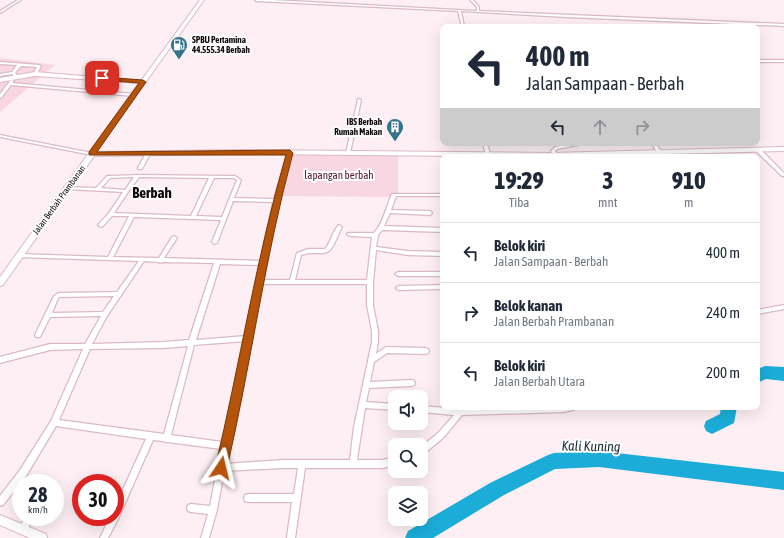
<!DOCTYPE html>
<html lang="id">
<head>
<meta charset="utf-8">
<style>
  :root { --surface:#fff; --page:#f2f2f3; --text:#1f2937; --muted:#747a83; --line:#e0e1e3 }
  body { margin:0; font-family:"Asap Condensed",sans-serif; background:var(--page); color:var(--text); height:100vh; display:flex; flex-direction:column; font-size:15px; white-space:nowrap }
  * { box-sizing:border-box; margin:0 }
  p { font-size:13px; color:var(--muted) }
  .icon { flex:none; width:22px; height:22px; fill:none; stroke:currentColor; stroke-width:2; stroke-linecap:round; stroke-linejoin:round }
  .map { position:relative; flex:1; overflow:hidden }
  .details { position:absolute; left:440px; top:154px; width:320px; height:256px; display:flex; flex-direction:column; background:var(--surface); border-radius:8px; box-shadow:0 4px 16px #0002 }
  .details>* { flex:none }
  .top-card { position:absolute; left:440px; top:24px; width:320px; height:122px; border-radius:8px; box-shadow:0 4px 16px #0002; background:#fff; color:var(--text); overflow:hidden }
  .buttons { position:absolute; left:388px; top:390px; display:grid; gap:8px }
  .buttons a { display:grid; place-items:center; width:40px; height:40px; border-radius:8px; background:var(--surface); box-shadow:0 4px 16px #0002; font-size:20px }
  .speed { position:absolute; left:12px; top:474px; display:flex; gap:8px; font-size:20px; font-weight:700; text-align:center }
  .speed>* { display:grid; place-content:center; width:52px; height:52px; border-radius:50%; background:var(--surface); box-shadow:0 4px 16px #0002; line-height:1 }
  .speed small { font-size:10px; font-weight:400 }
  .speed .limit { border:6px solid #d22; background:#fff; color:#111 }
  .pin { position:absolute; display:grid; place-items:center; width:34px; height:34px; color:#fff; margin:-17px; border-radius:8px; box-shadow:0 2px 6px #0006 }
  .me { position:absolute; width:44px; margin:-22px; rotate:10deg; stroke-linejoin:round; filter:drop-shadow(0 0 3px #0008) }
  .turn { display:flex; align-items:center; gap:14px; height:84px; padding:0 20px; font-size:18px }
  .turn .icon { width:52px; height:52px; stroke-width:2.5 }
  .turn b { display:block; font-size:28px; line-height:34px }
  .lanes { display:flex; align-items:center; height:38px; padding:0 20px; background:#0003; justify-content:center; gap:20px; direction:ltr }
  .lanes .off { opacity:.35 }
  .eta { display:flex; justify-content:space-evenly; align-items:center; height:68px; text-align:center }
  .eta b { font-size:24px; font-weight:800; line-height:28px }
  ul { padding:0; list-style:none }
  li { display:flex; align-items:center; gap:12px; height:60px; padding:0 20px; border-top:1px solid var(--line) }
  li div { flex:1 }
  li b { display:block; font-size:15px }
  li em { font-style:normal }
  .map>svg:first-child { display:block }
  .green { fill:#f8d7e2 }
  .lines { fill:none; stroke-linecap:round; stroke-linejoin:round }
  .river { fill:#1badd8; fill-rule:evenodd }
  .minor-casing { stroke:#dbbac5; stroke-width:2.5 }
  .tertiary-casing { stroke:#dbbac5; stroke-width:2 }
  .secondary-casing { stroke:#dbbac5; stroke-width:2 }
  .minor { fill:#fff; fill-rule:evenodd }
  .tertiary { fill:#fff; fill-rule:evenodd }
  .secondary { fill:#fff; fill-rule:evenodd }
  .route { fill:#b45309; stroke:#753606 }
  .labels { text-anchor:middle; dominant-baseline:central; stroke-width:4; stroke-linejoin:round; paint-order:stroke }
  .far-poi-label { font-size:9px; font-weight:bold; fill:#12080c; stroke:#fff; text-anchor:start }
  .far-street-label { font-size:9px; fill:#12080c; stroke:#fff }
  .park-label { font-size:11px; fill:#4d112d; stroke:#fff }
  .near-water-label { font-size:14px; font-style:italic; fill:#192e37; stroke:#fff }
  .district-label { font-size:15px; font-weight:bold; fill:#12080c; stroke:#fff }
</style>
</head>
<body>
<div class="map">
<svg width="784" height="538" viewBox="0 0 784 538">
  <rect width="100%" height="100%" fill="#fdeff3"/>
  <g class="green">
    <path d="M 0,58 L 55,65 L 0,112 Z"/>
    <path d="M 286,152 L 398,153 L 398,197 L 274,196 Z"/>
  </g>
  <g class="lines">
    <g class="river">
      <path d="M 765,366 L 784,367 L 784,381 L 766,379 L 757,383 L 757,369 Z"/>
      <path d="M 721,407 L 737,407 L 734,423 L 712,434 L 706,431 L 704,426 L 706,421 L 720,414 Z"/>
      <path d="M 599,451 L 784,472 L 784,490 L 599,467 L 555,469 L 504,495 L 433,538 L 405,538 L 408,531 L 490,483 L 548,455 L 554,453 Z"/>
    </g>
    <defs>
      <g id="minor">
        <path d="M 18,0 L 21,0 L 0,13 L 0,11 Z"/>
        <path d="M 255,0 L 272,0 L 477,11 L 477,7 L 470,0 L 473,0 L 479,7 L 479,11 L 784,24 L 784,26 L 565,17 L 461,11 L 464,27 L 462,27 L 458,11 L 256,1 Z"/>
        <rect x="757" y="60" width="27" height="2"/>
        <path d="M 0,62 L 39,65 L 41,66 L 37,74 L 35,75 L 33,74 L 37,67 L 21,66 L 15,73 L 18,76 L 17,77 L 15,77 L 12,74 L 0,76 L 0,74 L 12,72 L 17,65 L 0,64 Z"/>
        <path d="M 11,80 L 14,81 L 12,83 L 133,94 L 135,95 L 133,96 L 11,85 L 1,98 L 0,98 L 0,94 Z"/>
        <path d="M 358,99 L 361,100 L 350,153 L 348,154 L 346,153 Z"/>
        <path d="M 0,135 L 92,153 L 94,154 L 92,155 L 0,137 Z"/>
        <path d="M 483,143 L 487,143 L 490,155 L 490,156 L 488,156 L 486,155 Z"/>
        <path d="M 576,143 L 585,143 L 583,144 L 557,149 L 555,151 L 557,155 L 555,156 L 553,156 L 551,151 L 555,147 Z"/>
        <path d="M 651,143 L 655,143 L 662,152 L 662,153 L 658,153 Z"/>
        <path d="M 756,149 L 760,149 L 784,173 L 784,176 L 782,176 L 756,151 Z"/>
        <path d="M 288,152 L 290,152 L 292,153 L 278,201 L 263,280 L 290,280 L 297,253 L 308,249 L 325,249 C 331,242 333,230 339,225 L 342,227 L 333,246 L 329,251 L 324,253 L 309,253 L 301,255 L 295,280 L 367,280 L 372,237 L 350,236 L 348,235 L 347,234 L 348,233 L 374,233 C 384,222 386,207 392,194 L 443,194 L 443,196 L 396,196 L 391,210 L 430,211 L 432,213 L 430,215 L 390,213 L 384,226 L 443,228 L 443,232 L 382,230 L 378,235 L 376,247 L 408,251 L 443,252 L 443,256 L 408,255 L 376,250 L 373,282 L 373,305 L 378,331 L 378,342 L 376,354 L 386,347 L 426,348 L 428,349 L 429,351 L 428,353 L 426,354 L 387,353 L 374,362 L 370,382 L 412,380 L 414,381 L 415,383 L 414,385 L 412,386 L 369,388 L 366,402 L 395,404 L 395,410 L 365,408 L 362,427 L 357,460 L 383,460 L 395,457 L 395,465 L 383,468 L 305,468 L 295,538 L 287,538 L 287,537 L 292,502 L 248,502 L 245,501 L 244,498 L 245,495 L 248,494 L 294,494 L 298,468 L 283,468 L 224,471 L 217,510 L 209,538 L 201,538 L 208,514 L 191,512 L 188,511 L 187,508 L 188,505 L 191,504 L 210,506 L 221,449 L 168,442 L 166,442 L 163,441 L 153,440 L 118,519 L 108,538 L 100,538 L 110,517 L 115,517 L 115,507 L 146,439 L 56,426 L 26,476 L 3,505 L 0,506 L 0,496 L 20,470 L 51,421 L 83,349 L 50,350 L 0,363 L 0,357 L 50,344 L 85,344 L 101,316 L 50,317 L 40,337 L 36,337 L 35,335 L 54,296 L 59,293 L 117,292 L 139,261 L 17,257 L 16,256 L 19,254 L 108,257 L 129,216 L 112,216 L 103,226 L 101,227 L 98,225 L 109,213 L 123,192 L 66,189 L 64,189 L 64,187 L 96,188 L 107,176 L 109,176 L 138,175 L 235,176 L 241,180 L 234,198 L 274,199 ZM 134,177 L 125,190 L 101,188 L 110,178 ZM 139,177 L 209,178 L 191,216 L 114,213 L 128,192 ZM 214,178 L 234,178 L 237,180 L 222,217 L 196,216 ZM 233,201 L 273,202 L 261,261 L 164,258 L 177,238 L 174,236 L 172,237 L 159,258 L 113,257 L 134,217 L 221,220 L 212,242 L 215,244 L 217,243 ZM 144,261 L 158,262 L 160,263 L 162,262 L 214,263 L 189,340 L 164,342 L 92,344 L 107,316 ZM 220,264 L 261,265 L 258,280 L 256,282 L 257,283 L 246,336 L 196,340 ZM 262,284 L 367,284 L 367,305 L 372,331 L 372,342 L 354,427 L 350,460 L 283,460 L 225,464 L 229,446 L 240,399 L 252,340 L 253,338 L 252,337 ZM 114,296 L 103,312 L 52,313 L 58,298 L 60,297 ZM 245,341 L 234,399 L 222,442 L 171,435 L 194,345 ZM 188,346 L 164,434 L 59,420 L 90,349 L 164,348 Z"/>
        <path d="M 146,153 L 150,153 L 150,154 L 142,169 L 138,169 L 138,168 Z"/>
        <path d="M 398,272 L 443,272 L 443,276 L 398,276 L 395,274 Z"/>
        <path d="M 443,285 L 443,289 L 399,290 L 397,289 L 396,288 L 397,287 L 399,286 Z"/>
        <path d="M 784,305 L 784,309 L 757,314 L 757,310 Z"/>
        <path d="M 421,406 L 459,409 L 461,407 L 468,407 L 468,409 L 527,407 L 577,407 L 576,409 L 564,412 L 462,415 L 444,437 L 424,454 L 421,455 L 421,447 L 438,433 L 454,415 L 421,412 Z"/>
        <path d="M 26,517 L 35,517 L 25,532 L 22,533 L 19,532 L 18,529 Z"/>
      </g>
      <g id="tertiary">
        <path d="M 200,0 L 204,0 L 145,83 L 141,83 L 141,81 Z"/>
        <path d="M 0,515 L 46,534 L 47,538 L 30,538 L 0,525 Z"/>
      </g>
      <path id="secondary" d="M 35,72 L 145,81 L 146,82 L 96,152 L 243,150 L 549,153 L 784,147 L 784,151 L 549,157 L 243,154 L 94,156 L 3,285 L 0,286 L 0,277 L 139,83 L 35,76 L 0,82 L 0,78 Z"/>
    </defs>
    <use href="#minor" class="minor-casing"/>
    <use href="#tertiary" class="tertiary-casing"/>
    <use href="#secondary" class="secondary-casing"/>
    <use href="#minor" class="minor"/>
    <use href="#tertiary" class="tertiary"/>
    <use href="#secondary" class="secondary"/>
  </g>
  <path class="route" d="M 102,77 L 143,80 L 146,82 L 97,152 L 290,150 L 293,153 C 265,256 251,364 227,468 L 225,473 L 221,474 L 216,473 L 215,468 C 240,364 256,258 286,155 L 89,155 L 89,152 L 139,83 L 100,80 Z"/>
  <defs>
    <symbol id="fuel-pin" viewBox="-11 -11 22 30"><path d="M0 17L-7.5 6A9.5 9.5 0 1 1 7.5 6Z" fill="#36738a" stroke="#fff"/><path d="M-5.5-6h7V0h2V4h1.3V-2.5L3-4.5l.8-.8L6-3V5H2.5V1h-1V6h-7ZM-4.2-4.7v3.2H.2V-4.7Z" fill="#fff"/></symbol>
    <symbol id="building-pin" viewBox="-11 -11 22 30"><path d="M0 17L-7.5 6A9.5 9.5 0 1 1 7.5 6Z" fill="#36738a" stroke="#fff"/><path d="M-4-6H4V6H1V3H-1V6H-4ZM-2.5-4.3h1.7v1.8h-1.7ZM.8-4.3h1.7v1.8H.8ZM-2.5-1h1.7V.8h-1.7ZM.8-1h1.7V.8H.8Z" fill="#fff"/></symbol>
  </defs>
  <g fill-rule="evenodd">
    <use href="#fuel-pin" x="169" y="35" width="20" height="27"/>
    <use href="#building-pin" x="385" y="117" width="20" height="27"/>
  </g>
  <g class="labels">
    <g class="far-poi-label">
      <text x="192" y="40">SPBU Pertamina<tspan x="192" dy="10">44.555.34 Berbah</tspan></text>
      <text x="382" y="122" text-anchor="end">IBS Berbah<tspan x="382" dy="10">Rumah Makan</tspan></text>
    </g>
    <g class="far-street-label">
      <text transform="translate(59 200) rotate(-54)">Jalan Berbah Prambanan</text>
    </g>
    <g class="park-label">
      <text x="339" y="175">lapangan berbah</text>
    </g>
    <g class="near-water-label">
      <text transform="translate(591 446) rotate(1)">Kali Kuning</text>
    </g>
    <g class="district-label">
      <text x="152" y="192">Berbah</text>
    </g>
  </g>
</svg>
<div class="buttons">
<a><svg class="icon" aria-label="sound" viewBox="0 0 24 24"><path d="M4 9h4l5-4v14l-5-4H4zM17 9q2 3 0 6"/></svg></a>
<a><svg class="icon" aria-label="search" viewBox="0 0 24 24"><circle cx="10" cy="10" r="6"/><path d="M15 15l6 6"/></svg></a>
<a><svg class="icon" aria-label="layers" viewBox="0 0 24 24"><path d="M12 4l9 5-9 5-9-5zM3 14l9 5 9-5"/></svg></a>
</div>
<div class="speed"><div>28<small>km/h</small></div><div class="limit">30</div></div>
<div class="pin" style="left:102px;top:78px;background:#d93025"><svg class="icon" aria-label="arrive" viewBox="0 0 24 24"><path d="M6 21V4h12l-3 4 3 4H6"/></svg></div>
<svg class="me" style="left:221px;top:468px" viewBox="-20 -20 40 40"><path d="M0-17L14 15 0 8-14 15z" fill="#b45309" stroke="#fff" stroke-width="4"/></svg>
<div class="top-card">
<div class="turn"><svg class="icon" aria-label="left" viewBox="0 0 24 24"><path d="M17 20v-9H6M10 6l-5 5 5 5"/></svg><div><b>400 m</b>Jalan Sampaan - Berbah</div></div>
<div class="lanes"><svg class="icon" aria-label="left" viewBox="0 0 24 24"><path d="M17 20v-9H6M10 6l-5 5 5 5"/></svg><svg class="icon off" aria-label="ahead" viewBox="0 0 24 24"><path d="M12 20V5M6 11l6-6 6 6"/></svg><svg class="icon off" aria-label="right" viewBox="0 0 24 24"><path d="M7 20v-9h11M14 6l5 5-5 5"/></svg></div>
</div>
<section class="details">
<div class="eta">
<div><b>19:29</b><p>Tiba</p></div>
<div><b>3</b><p>mnt</p></div>
<div><b>910</b><p>m</p></div>
</div>
<ul>
<li><svg class="icon" aria-label="left" viewBox="0 0 24 24"><path d="M17 20v-9H6M10 6l-5 5 5 5"/></svg><div><b>Belok kiri</b><p>Jalan Sampaan - Berbah</p></div><em>400 m</em></li>
<li><svg class="icon" aria-label="right" viewBox="0 0 24 24"><path d="M7 20v-9h11M14 6l5 5-5 5"/></svg><div><b>Belok kanan</b><p>Jalan Berbah Prambanan</p></div><em>240 m</em></li>
<li><svg class="icon" aria-label="left" viewBox="0 0 24 24"><path d="M17 20v-9H6M10 6l-5 5 5 5"/></svg><div><b>Belok kiri</b><p>Jalan Berbah Utara</p></div><em>200 m</em></li>
</ul>
</section>
</div>
</body>
</html>
